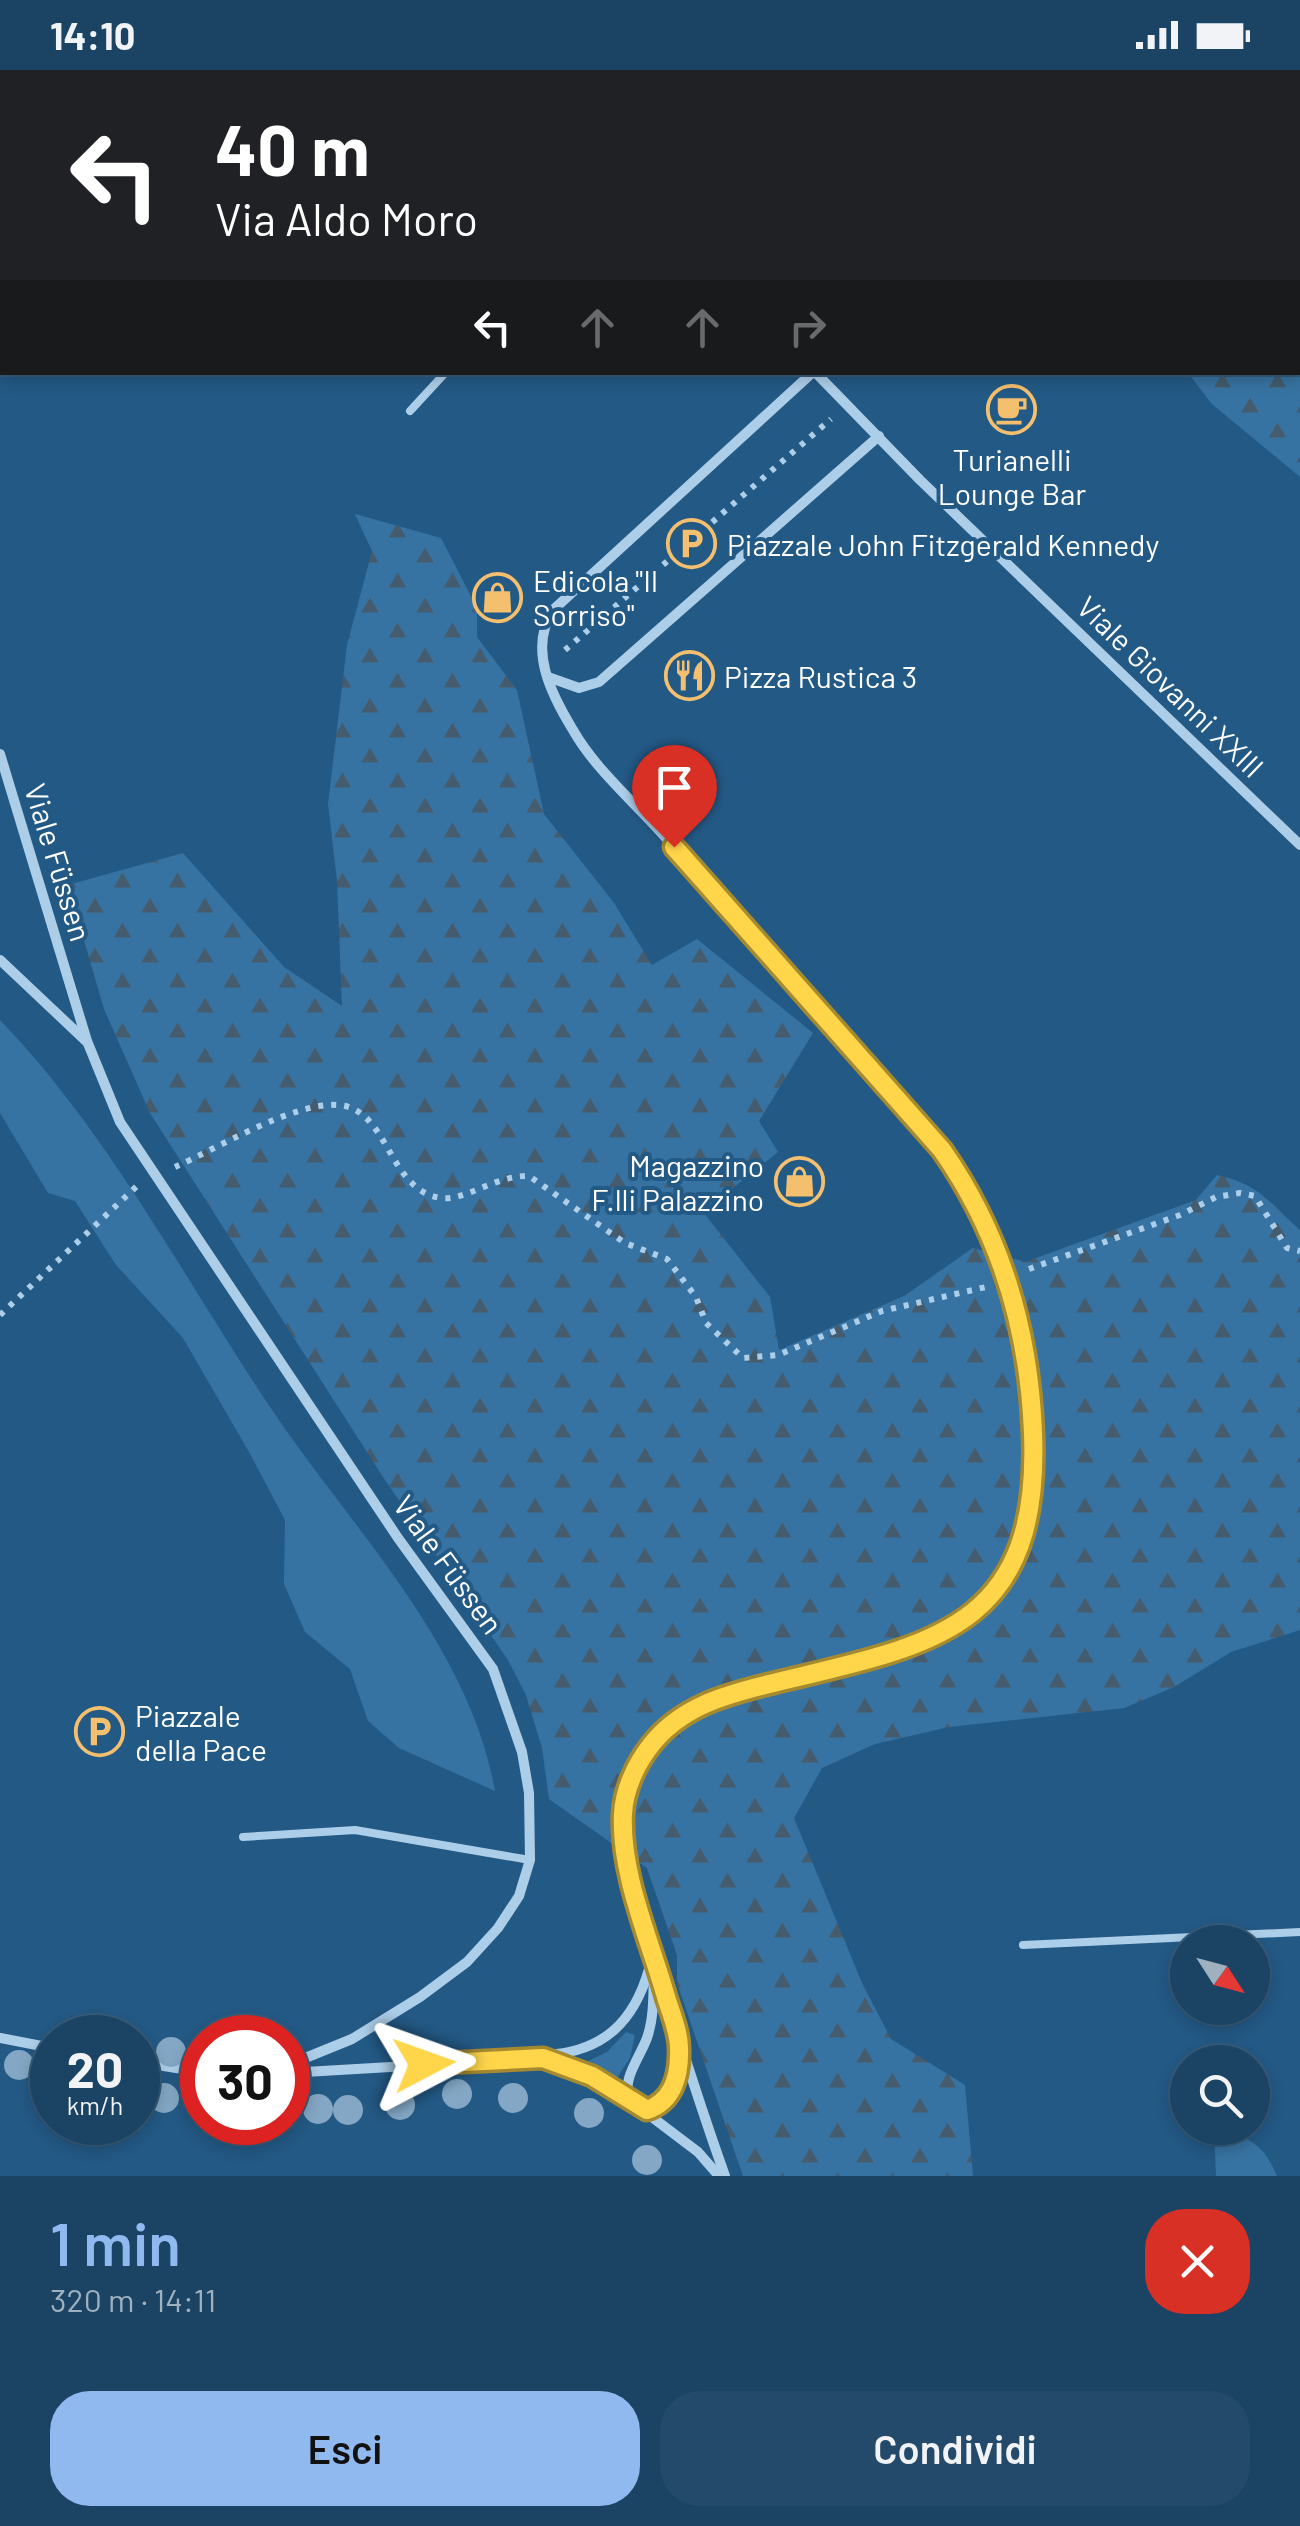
<!DOCTYPE html>
<html lang="it">
<head>
<meta charset="utf-8">
<style>
  :root { --surface:#1a4364; --page:#234a6a; --text:#f1f3f6; --muted:#9fb0bf; --line:#385c78; --accent:#90b9f0 }
  body { margin:0; font-family:Barlow,sans-serif; background:var(--page); color:var(--text); height:100vh; display:flex; flex-direction:column; font-size:38px; white-space:nowrap }
  * { box-sizing:border-box; margin:0 }
  p { font-size:32px; color:var(--muted) }
  .icon { flex:none; width:55px; height:55px; fill:none; stroke:currentColor; stroke-width:2; stroke-linecap:round; stroke-linejoin:round }
  .map { position:relative; height:2106px; overflow:hidden }
  .side { display:flex; flex-direction:column; background:var(--surface); flex:1 }
  .side>* { flex:none }
  .top-card { position:absolute; left:0px; top:0px; width:1300px; height:305px; box-shadow:0 5px 15px #0003,0 0 0 2px var(--line); background:#202124; color:#fff; overflow:hidden }
  .needle { width:65px; rotate:126deg }
  .buttons { position:absolute; left:1170px; top:1855px; display:grid; gap:20px }
  .buttons a { display:grid; place-items:center; width:100px; height:100px; border-radius:50%; background:var(--surface); box-shadow:0 5px 15px #0003,0 0 0 2px var(--line); font-size:50px }
  .speed { position:absolute; left:30px; top:1945px; display:flex; gap:20px; font-size:50px; font-weight:700; text-align:center }
  .speed>* { display:grid; place-content:center; width:130px; height:130px; border-radius:50%; background:var(--surface); box-shadow:0 5px 15px #0003,0 0 0 2px var(--line); line-height:1 }
  .speed small { font-size:25px; font-weight:400 }
  .speed .limit { border:15px solid #d22; background:#fff; color:#111 }
  .pin { position:absolute; display:grid; place-items:center; width:85px; height:85px; color:#fff; margin:-102px -42px; border-radius:50% 50% 50% 0; rotate:-45deg; box-shadow:0 0 10px #0007 }
  .pin .icon { rotate:45deg }
  .me { position:absolute; width:110px; margin:-55px; rotate:86deg; stroke-linejoin:round; filter:drop-shadow(0 0 8px #0008) }
  .turn { display:flex; align-items:center; gap:35px; height:210px; padding:0 50px; font-size:45px }
  .turn .icon { width:130px; height:130px; stroke-width:2.5 }
  .turn b { display:block; font-size:70px; line-height:85px }
  .lanes { display:flex; align-items:center; height:95px; padding:0 50px; background:#0003; justify-content:center; gap:50px; direction:ltr }
  .lanes .off { opacity:.35 }
  .round { display:grid; place-items:center; flex:none; width:105px; height:105px; border-radius:40px; background:var(--page) }
  .overview { display:flex; align-items:center; justify-content:space-between; height:170px; padding:0 50px }
  h1 { font-size:60px; font-weight:600; line-height:75px; color:var(--accent) }
  .primary-button { display:flex; gap:20px; margin-top:auto; padding:20px 50px }
  .primary-button a { flex:1; height:115px; border-radius:40px; background:var(--accent); color:#111; font-size:40px; font-weight:600; line-height:115px; text-align:center }
  .primary-button a+a { background:var(--page); color:var(--text) }
  .status { display:flex; justify-content:space-between; align-items:center; height:70px; padding:0 50px; background:var(--surface); direction:ltr }
  .status svg { height:28px; fill:currentColor }
  .map>svg:first-child { display:block }
  .green { fill:#3773a2 }
  .forest { fill:url(#forest-firs) }
  .lines { fill:none; stroke-linecap:round; stroke-linejoin:round }
  .path { stroke:#adcee9; stroke-width:6; stroke-dasharray:5 8; stroke-linecap:butt }
  .service { stroke:#adcee9; stroke-width:8 }
  .minor { stroke:#adcee9; stroke-width:10 }
  .tree { fill:#83a7c4 }
  .route-casing { stroke:#a68a30; stroke-width:25 }
  .route { stroke:#ffd54a; stroke-width:18 }
  .labels { text-anchor:middle; dominant-baseline:central; stroke-width:8; stroke-linejoin:round; paint-order:stroke }
  .poi-label { font-size:30px; fill:#fff; stroke:#235985; text-anchor:start }
  .street-label { font-size:30px; fill:#fff; stroke:#235985 }
</style>
</head>
<body>
<div class="status"><b>14:10</b><svg viewBox="0 0 49 12"><path d="M0 12V9h3v3zM5 12V6h3v6zM10 12V3h3v9zM15 12V0h3v12zM26 1h20v11H26zM47 4h2v5h-2z"/></svg></div>
<div class="map">
<svg width="1300" height="2106" viewBox="0 0 1300 2106">
  <defs>
    <pattern id="forest-firs" width="22" height="20" patternUnits="userSpaceOnUse" patternTransform="scale(2.5)"><rect width="22" height="20" fill="#3773a2"/><path d="M5 1l3.5 6h-7zM16 11l3.5 6h-7z" fill="#445c6e"/></pattern>
  </defs>
  <rect width="100%" height="100%" fill="#235985"/>
  <g class="green">
    <path d="M 0,950 C 108,1062 182,1205 268,1334 C 349,1456 469,1573 495,1721 L 399,1678 L 368,1651 L 350,1599 L 305,1562 L 284,1514 L 285,1450 L 249,1382 L 183,1268 L 116,1195 L 75,1131 L 48,1123 L 0,1043 Z"/>
    <path d="M 626,1962 L 635,1965 L 630,1988 L 615,2011 L 586,1992 L 607,1982 Z"/>
    <path d="M 1214,2060 C 1246,2064 1264,2074 1277,2106 L 1216,2106 Z"/>
  </g>
  <g class="forest">
    <path d="M 1298,103 L 1300,105 L 1300,407 L 1212,334 L 1188,303 L 1298,302 Z"/>
    <path d="M 355,444 L 441,468 L 477,538 L 477,567 L 517,620 L 544,744 L 614,833 L 652,895 L 697,869 L 813,963 L 759,1051 L 778,1082 L 703,1142 L 770,1227 L 779,1280 L 904,1226 L 973,1178 L 1025,1192 L 1196,1130 L 1217,1105 C 1261,1115 1269,1133 1300,1160 L 1300,1560 L 1231,1582 L 1174,1617 L 1124,1638 L 949,1657 L 875,1674 L 822,1698 L 794,1748 L 862,1913 L 891,1969 L 965,2015 L 973,2106 L 743,2106 L 677,1913 L 677,1885 L 647,1798 L 549,1729 L 542,1678 L 526,1625 L 508,1590 L 381,1404 L 150,1043 L 104,939 L 68,815 L 183,783 L 284,897 L 342,936 L 337,810 L 328,734 L 347,575 L 372,481 Z"/>
  </g>
  <g class="lines">
    <g class="path">
      <path d="M 565,580 L 831,349"/>
      <path d="M 175,1097 C 218,1078 293,1032 338,1035 C 389,1038 388,1122 442,1128 C 465,1131 496,1105 529,1106 L 625,1173 L 667,1189 L 696,1227 L 706,1253 L 743,1288 L 778,1285 L 882,1241 L 986,1217"/>
      <path d="M 1029,1199 L 1180,1145 L 1216,1127 L 1240,1123 L 1255,1126 L 1287,1178 L 1300,1181"/>
      <path d="M 0,1245 L 137,1116"/>
    </g>
    <g class="service">
      <path d="M 1221,0 L 1224,2"/>
      <path d="M 1298,66 L 1300,68"/>
      <path d="M 410,341 L 446,302"/>
      <path d="M 243,1767 L 355,1760 L 530,1790"/>
      <path d="M 1023,1875 L 1300,1862"/>
    </g>
    <g class="minor">
      <path d="M 140,2 L 143,0"/>
      <path d="M 1180,2 L 1182,0"/>
      <path d="M 0,208 L 2,201"/>
      <path d="M 815,302 L 920,410 L 1300,775"/>
      <path d="M 548,607 L 579,618 L 599,612 L 879,366"/>
      <path d="M 0,684 L 87,971 L 120,1052 L 398,1468 L 493,1599 L 522,1682 L 529,1723 L 530,1790 L 519,1826 L 498,1858 L 467,1892 L 420,1927 L 352,1969 L 288,1995"/>
      <path d="M 0,890 L 86,971"/>
      <path d="M 0,1968 L 52,1978"/>
      <path d="M 546,1985 C 603,1982 634,1952 649,1899"/>
      <path d="M 138,1992 L 202,2002"/>
      <path d="M 288,2003 L 543,1988 L 592,2007 L 636,2035 L 698,2082 L 719,2106"/>
      <path d="M 629,2028 C 622,2009 640,1987 647,1968 C 655,1945 653,1920 654,1896"/>
      <path d="M 643,2038 C 673,2040 678,2004 679,1981"/>
      <path d="M 725,2106 C 697,2027 672,1948 649,1867 C 638,1825 615,1774 625,1730 C 669,1526 1029,1688 1034,1395 C 1035,1344 1034,1283 1017,1236 C 997,1181 979,1129 944,1082 C 904,1029 853,984 808,934 C 760,879 713,822 665,767 C 635,733 595,699 573,660 C 551,624 528,579 553,540 L 813,302"/>
    </g>
  </g>
  <g class="tree">
    <circle cx="171" cy="1982" r="15"/>
    <circle cx="19" cy="1995" r="15"/>
    <circle cx="457" cy="2024" r="15"/>
    <circle cx="164" cy="2028" r="15"/>
    <circle cx="513" cy="2028" r="15"/>
    <circle cx="400" cy="2035" r="15"/>
    <circle cx="318" cy="2039" r="15"/>
    <circle cx="348" cy="2040" r="15"/>
    <circle cx="589" cy="2043" r="15"/>
    <circle cx="647" cy="2090" r="15"/>
  </g>
  <g class="lines">
    <defs>
      <path id="route" d="M 424,1994 L 543,1988 L 592,2006 L 647,2040 C 674,2031 680,2004 679,1978 C 679,1962 671,1943 666,1927 C 650,1870 620,1804 623,1744 C 624,1720 636,1694 651,1675 C 681,1637 724,1625 769,1614 C 930,1575 1041,1562 1033,1363 C 1029,1260 1002,1166 942,1080 L 674,777"/>
    </defs>
    <use href="#route" class="route-casing"/>
    <use href="#route" class="route"/>
  </g>
  <defs>
    <symbol id="cafe-ring" viewBox="-11 -11 22 22"><circle r="9.5" fill="#235985" stroke="#f4bf6f" stroke-width="1.5"/><path d="M-5.5-4.5H6V0H3Q3 3.5 0 3.5H-2.5Q-5.5 3.5-5.5 0ZM3-3.2v2h1.7v-2ZM-6 4.5H4V6H-6Z" fill="#f4bf6f"/></symbol>
    <symbol id="parking-ring" viewBox="-11 -11 22 22"><circle r="9.5" fill="#235985" stroke="#f4bf6f" stroke-width="1.5"/><path d="M-3.5-5.5H1a3.5 3.5 0 0 1 0 7H-1V5.5H-3.5ZM-1-3.4V-.6H.8a1.4 1.4 0 0 0 0-2.8Z" fill="#f4bf6f"/></symbol>
    <symbol id="shop-ring" viewBox="-11 -11 22 22"><circle r="9.5" fill="#235985" stroke="#f4bf6f" stroke-width="1.5"/><path d="M-5-2.5h2.3a2.7 3.5 0 0 1 5.4 0H5L5.5 6h-11ZM-1.5-2.5h3a1.5 2.3 0 0 0-3 0Z" fill="#f4bf6f"/></symbol>
    <symbol id="restaurant-ring" viewBox="-11 -11 22 22"><circle r="9.5" fill="#235985" stroke="#f4bf6f" stroke-width="1.5"/><path d="M-5-6h1v4h1v-4h1v4h1v-4h1v5L-1.5 .5V6h-2V.5L-5-1ZM5-6V6H3V1.5H1.5Q1.5-4 5-6Z" fill="#f4bf6f"/></symbol>
  </defs>
  <g fill-rule="evenodd">
    <use href="#cafe-ring" x="984" y="312" width="55" height="55"/>
    <use href="#parking-ring" x="664" y="446" width="55" height="55"/>
    <use href="#shop-ring" x="470" y="500" width="55" height="55"/>
    <use href="#restaurant-ring" x="662" y="578" width="55" height="55"/>
    <use href="#shop-ring" x="772" y="1084" width="55" height="55"/>
    <use href="#parking-ring" x="72" y="1634" width="55" height="55"/>
  </g>
  <g class="labels">
    <g class="poi-label">
      <text x="1012" y="389" text-anchor="middle">Turianelli<tspan x="1012" dy="34">Lounge Bar</tspan></text>
      <text x="727" y="474">Piazzale John Fitzgerald Kennedy</text>
      <text x="533" y="510">Edicola "Il<tspan x="533" dy="34">Sorriso"</tspan></text>
      <text x="724" y="606">Pizza Rustica 3</text>
      <text x="764" y="1095" text-anchor="end">Magazzino<tspan x="764" dy="34">F.lli Palazzino</tspan></text>
      <text x="135" y="1645">Piazzale<tspan x="135" dy="34">della Pace</tspan></text>
    </g>
    <g class="street-label">
      <text transform="translate(1171 616) rotate(44)">Viale Giovanni XXIII</text>
      <text transform="translate(59 792) rotate(73)">Viale Füssen</text>
      <text transform="translate(449 1494) rotate(54)">Viale Füssen</text>
    </g>
  </g>
</svg>
<div class="buttons">
<a><svg class="needle" viewBox="-14 -14 28 28"><path d="M0-13l5 13h-10z" fill="#e53935"/><path d="M0 13l5-13h-10z" fill="#9fb0bf"/></svg></a>
<a><svg class="icon" aria-label="search" viewBox="0 0 24 24"><circle cx="10" cy="10" r="6"/><path d="M15 15l6 6"/></svg></a>
</div>
<div class="speed"><div>20<small>km/h</small></div><div class="limit">30</div></div>
<div class="pin" style="left:674px;top:777px;background:#d93025"><svg class="icon" aria-label="arrive" viewBox="0 0 24 24"><path d="M6 21V4h12l-3 4 3 4H6"/></svg></div>
<svg class="me" style="left:424px;top:1994px" viewBox="-20 -20 40 40"><path d="M0-17L14 15 0 8-14 15z" fill="#ffd54a" stroke="#fff" stroke-width="4"/></svg>
<div class="top-card">
<div class="turn"><svg class="icon" aria-label="left" viewBox="0 0 24 24"><path d="M17 20v-9H6M10 6l-5 5 5 5"/></svg><div><b>40 m</b>Via Aldo Moro</div></div>
<div class="lanes"><svg class="icon" aria-label="left" viewBox="0 0 24 24"><path d="M17 20v-9H6M10 6l-5 5 5 5"/></svg><svg class="icon off" aria-label="ahead" viewBox="0 0 24 24"><path d="M12 20V5M6 11l6-6 6 6"/></svg><svg class="icon off" aria-label="ahead" viewBox="0 0 24 24"><path d="M12 20V5M6 11l6-6 6 6"/></svg><svg class="icon off" aria-label="right" viewBox="0 0 24 24"><path d="M7 20v-9h11M14 6l5 5-5 5"/></svg></div>
</div>
</div>
<section class="side">
<div class="overview"><div><h1>1 min</h1><p>320 m · 14:11</p></div><a class="round" style="background:#d93025;color:#fff"><svg class="icon" aria-label="close" viewBox="0 0 24 24"><path d="M6 6l12 12M18 6L6 18"/></svg></a></div>
<div class="primary-button"><a>Esci</a><a>Condividi</a></div>
</section>
</body>
</html>
